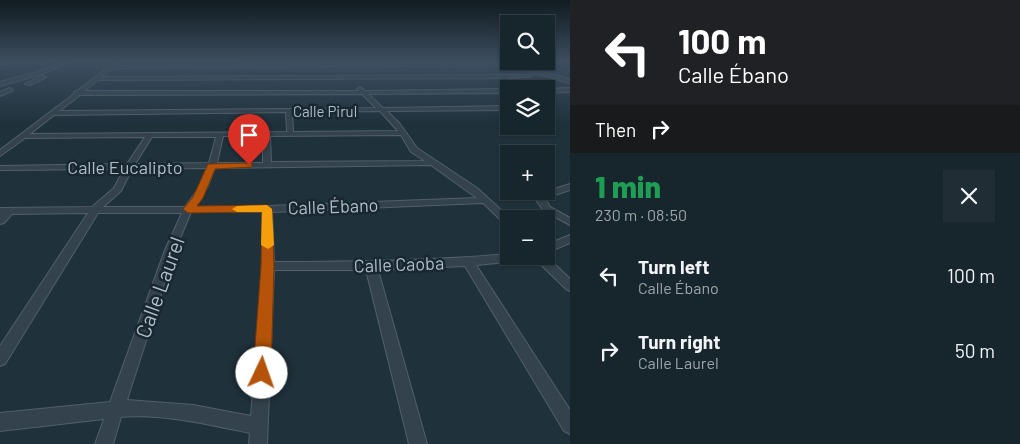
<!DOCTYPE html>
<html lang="en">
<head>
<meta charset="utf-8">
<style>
  :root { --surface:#17252c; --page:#202d34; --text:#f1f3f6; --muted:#9ea5a9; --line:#364248 }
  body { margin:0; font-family:Barlow,sans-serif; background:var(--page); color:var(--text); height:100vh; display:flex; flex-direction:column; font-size:19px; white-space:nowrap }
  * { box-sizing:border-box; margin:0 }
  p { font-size:16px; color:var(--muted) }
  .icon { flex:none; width:28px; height:28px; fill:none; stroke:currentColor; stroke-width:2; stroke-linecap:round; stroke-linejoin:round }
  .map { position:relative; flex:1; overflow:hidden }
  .sheet { display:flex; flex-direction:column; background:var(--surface); width:450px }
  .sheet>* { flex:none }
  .top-card { background:#202124; color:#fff; overflow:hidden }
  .fabs { position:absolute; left:500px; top:15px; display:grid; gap:10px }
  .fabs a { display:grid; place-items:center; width:55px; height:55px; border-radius:0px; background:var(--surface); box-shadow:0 1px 4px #0004,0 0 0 1px var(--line); font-size:25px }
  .pin { position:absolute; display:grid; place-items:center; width:42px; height:42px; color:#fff; margin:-51px -21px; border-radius:50% 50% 50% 0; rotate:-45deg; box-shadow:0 0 5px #0007 }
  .pin .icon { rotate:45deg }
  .me { position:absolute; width:55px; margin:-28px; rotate:3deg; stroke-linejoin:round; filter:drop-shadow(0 0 4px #0008) }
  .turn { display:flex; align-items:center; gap:18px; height:105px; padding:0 25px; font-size:22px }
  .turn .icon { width:65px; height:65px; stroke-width:2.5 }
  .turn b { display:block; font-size:35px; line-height:42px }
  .then { display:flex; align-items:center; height:48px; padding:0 25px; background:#0003; gap:10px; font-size:19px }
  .round { display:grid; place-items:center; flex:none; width:52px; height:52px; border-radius:0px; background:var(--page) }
  .summary { display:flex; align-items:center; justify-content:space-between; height:85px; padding:0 25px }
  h1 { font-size:30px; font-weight:800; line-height:38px; color:#1e9e55 }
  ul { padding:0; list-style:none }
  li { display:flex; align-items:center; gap:15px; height:75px; padding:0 25px }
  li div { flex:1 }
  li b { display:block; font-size:19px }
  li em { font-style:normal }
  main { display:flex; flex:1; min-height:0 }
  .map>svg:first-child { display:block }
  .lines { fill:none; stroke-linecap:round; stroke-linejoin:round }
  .minor-casing { stroke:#516069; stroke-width:2 }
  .minor { fill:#33424c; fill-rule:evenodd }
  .route { fill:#b45309; stroke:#753606 }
  .slow { fill:#f59e0b }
  .labels { text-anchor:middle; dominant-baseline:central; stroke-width:5; stroke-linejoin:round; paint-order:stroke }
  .far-street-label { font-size:15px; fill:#aebdc8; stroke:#182730 }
  .street-label { font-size:18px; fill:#aebdc8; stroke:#182730 }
  .near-street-label { font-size:21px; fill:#aebdc8; stroke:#182730 }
</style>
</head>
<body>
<main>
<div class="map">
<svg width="570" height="444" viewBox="0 0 570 444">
  <rect width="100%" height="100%" fill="#1f313b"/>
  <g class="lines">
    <defs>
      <g id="minor">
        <path d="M 0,62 L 46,62 L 0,64 Z"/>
        <path d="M 61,62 L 67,62 L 45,73 L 0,86 L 0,82 L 41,71 Z"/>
        <path d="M 115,62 L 119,63 L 116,66 L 550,62 L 539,71 L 570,79 L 570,83 L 536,73 L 528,77 L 506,78 L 522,89 L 516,89 L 499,78 L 98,80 L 84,91 L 359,91 L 357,89 L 360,87 L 365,91 L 509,89 L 509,93 L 368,94 L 383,108 L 509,106 L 509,110 L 387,111 L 400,124 L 417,148 L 477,188 L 511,219 L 509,219 L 509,225 L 505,224 L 483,203 L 272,212 L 274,262 C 352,262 430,261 509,254 L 509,256 L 546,256 L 570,279 L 570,291 L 566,289 L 534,258 L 530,260 L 476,265 L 570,410 L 570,434 L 564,431 L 465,266 L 378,270 L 427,444 L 409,444 L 366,270 L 274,270 L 267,444 L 249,444 L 250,433 C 211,425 161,413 121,417 L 113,444 L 95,444 L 104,419 L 0,431 L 0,413 L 110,402 L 165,250 L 182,213 L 98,213 L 5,364 L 0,366 L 0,346 L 88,213 L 12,214 L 4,223 L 0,224 L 0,208 L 92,207 L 114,188 L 124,169 L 0,170 L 0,166 L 127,164 L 145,137 L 25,138 L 0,156 L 0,150 L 74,94 L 74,92 L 77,91 ZM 540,65 L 527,75 L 101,77 L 113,68 ZM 362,94 L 376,108 L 59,111 L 80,95 ZM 380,111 L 398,131 L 293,132 L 292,112 ZM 286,112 L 287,132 L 30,134 L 54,115 ZM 401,135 L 411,152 L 425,161 L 271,162 L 270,136 ZM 223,136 L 263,136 L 263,163 L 217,163 ZM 152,137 L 216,137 L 209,163 L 135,164 ZM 431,165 L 477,198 L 267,206 L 194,207 L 207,188 L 215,168 ZM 207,168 L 199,188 L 185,207 L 103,207 L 121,191 L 132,169 ZM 191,212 L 262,212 L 262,266 L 251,416 L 193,405 L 127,400 L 175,250 Z"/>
        <path d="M 42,76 L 46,77 L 30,85 L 25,84 Z"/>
        <path d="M 10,88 L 13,90 L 12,91 L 0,96 L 0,92 Z"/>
        <path d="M 570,88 L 570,92 L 546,93 L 546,89 Z"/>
        <path d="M 570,184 L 570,190 L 546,198 L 546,200 L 550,207 L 570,218 L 570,225 L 544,211 L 536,200 L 539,194 Z"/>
        <path d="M 570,235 L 570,243 L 546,253 L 546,245 Z"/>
      </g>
    </defs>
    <use href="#minor" class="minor-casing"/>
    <use href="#minor" class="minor"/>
  </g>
  <linearGradient id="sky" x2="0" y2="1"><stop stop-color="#111b20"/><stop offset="0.5" stop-color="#3c4e60"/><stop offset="1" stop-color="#3c4e60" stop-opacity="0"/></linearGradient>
  <rect width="570" height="124" fill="url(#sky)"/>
  <path class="route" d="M 249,163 L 252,163 L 252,167 L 215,169 L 203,198 L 197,206 L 267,205 L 272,209 L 274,266 L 271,373 L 268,379 L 262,381 L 256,379 L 253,373 L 261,266 L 262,212 L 188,213 L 183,209 L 193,197 L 208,164 Z"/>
  <path class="slow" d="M 267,205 L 272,209 L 274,245 L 268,249 L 261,245 L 262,212 L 237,212 L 232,209 L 237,206 Z"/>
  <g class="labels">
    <g class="far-street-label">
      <text x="325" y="111">Calle Pirul</text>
    </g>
    <g class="street-label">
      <text x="125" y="167">Calle Eucalipto</text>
      <text transform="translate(333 206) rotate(-2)">Calle Ébano</text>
      <text transform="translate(399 264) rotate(-2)">Calle Caoba</text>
    </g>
    <g class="near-street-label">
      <text transform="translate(159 287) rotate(-70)">Calle Laurel</text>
    </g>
  </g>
</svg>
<div class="fabs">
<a><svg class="icon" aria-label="search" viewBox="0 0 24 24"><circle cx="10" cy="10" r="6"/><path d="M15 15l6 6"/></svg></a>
<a><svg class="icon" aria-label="layers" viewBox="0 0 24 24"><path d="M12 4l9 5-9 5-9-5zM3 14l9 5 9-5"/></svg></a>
<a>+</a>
<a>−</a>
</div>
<div class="pin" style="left:249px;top:165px;background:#d93025"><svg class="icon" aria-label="arrive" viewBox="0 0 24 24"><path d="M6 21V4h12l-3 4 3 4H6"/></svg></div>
<svg class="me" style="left:262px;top:373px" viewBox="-20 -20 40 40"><circle r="19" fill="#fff"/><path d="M0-13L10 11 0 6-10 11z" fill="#b45309"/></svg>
</div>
<section class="sheet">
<div class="top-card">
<div class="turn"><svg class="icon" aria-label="left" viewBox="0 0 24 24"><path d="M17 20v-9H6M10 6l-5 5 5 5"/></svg><div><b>100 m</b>Calle Ébano</div></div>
<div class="then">Then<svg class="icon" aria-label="right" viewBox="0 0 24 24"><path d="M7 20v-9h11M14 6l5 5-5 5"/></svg></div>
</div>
<div class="summary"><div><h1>1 min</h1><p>230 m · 08:50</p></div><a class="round"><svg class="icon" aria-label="close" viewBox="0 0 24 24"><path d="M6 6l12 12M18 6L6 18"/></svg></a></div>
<ul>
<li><svg class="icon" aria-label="left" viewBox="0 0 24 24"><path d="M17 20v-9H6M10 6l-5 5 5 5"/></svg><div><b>Turn left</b><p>Calle Ébano</p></div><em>100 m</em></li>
<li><svg class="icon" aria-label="right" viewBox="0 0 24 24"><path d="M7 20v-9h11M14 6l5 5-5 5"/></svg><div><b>Turn right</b><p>Calle Laurel</p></div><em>50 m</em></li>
</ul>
</section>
</main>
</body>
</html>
